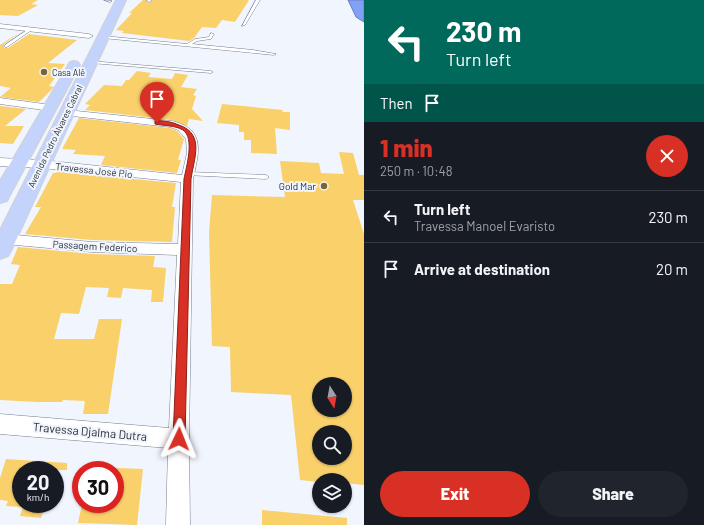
<!DOCTYPE html>
<html lang="en">
<head>
<meta charset="utf-8">
<style>
  :root { --surface:#171b24; --page:#20242c; --text:#f1f3f6; --muted:#9ea1a6; --line:#363941; --accent:#d93025 }
  body { margin:0; font-family:Barlow,sans-serif; background:var(--page); color:var(--text); height:100vh; display:flex; flex-direction:column; font-size:15px; white-space:nowrap }
  * { box-sizing:border-box; margin:0 }
  p { font-size:13px; color:var(--muted) }
  .icon { flex:none; width:22px; height:22px; fill:none; stroke:currentColor; stroke-width:2; stroke-linecap:round; stroke-linejoin:round }
  .map { position:relative; flex:1; overflow:hidden }
  .side { display:flex; flex-direction:column; background:var(--surface); width:340px }
  .side>* { flex:none }
  .guide { background:#00695c; color:#fff; overflow:hidden }
  .needle { width:26px; rotate:169deg }
  .tools { position:absolute; left:312px; top:377px; display:grid; gap:8px }
  .tools a { display:grid; place-items:center; width:40px; height:40px; border-radius:50%; background:var(--surface); box-shadow:0 1px 3px #0004; font-size:20px }
  .speed { position:absolute; left:12px; top:461px; display:flex; gap:8px; font-size:20px; font-weight:700; text-align:center }
  .speed>* { display:grid; place-content:center; width:52px; height:52px; border-radius:50%; background:var(--surface); box-shadow:0 1px 3px #0004; line-height:1 }
  .speed small { font-size:10px; font-weight:400 }
  .speed .limit { border:6px solid #d22; background:#fff; color:#111 }
  .pin { position:absolute; display:grid; place-items:center; width:34px; height:34px; color:#fff; margin:-41px -17px; border-radius:50% 50% 50% 0; rotate:-45deg; box-shadow:0 0 4px #0007 }
  .pin .icon { rotate:45deg }
  .me { position:absolute; width:44px; margin:-22px; rotate:2deg; stroke-linejoin:round; filter:drop-shadow(0 0 3px #0008) }
  .turn { display:flex; align-items:center; gap:14px; height:84px; padding:0 16px; font-size:18px }
  .turn .icon { width:52px; height:52px; stroke-width:2.5 }
  .turn b { display:block; font-size:28px; line-height:34px }
  .then { display:flex; align-items:center; height:38px; padding:0 16px; background:#0003; gap:8px; font-size:15px }
  .round { display:grid; place-items:center; flex:none; width:42px; height:42px; border-radius:21px; background:var(--page) }
  .headline { display:flex; align-items:center; justify-content:space-between; height:68px; padding:0 16px }
  h1 { font-size:24px; font-weight:800; line-height:30px; color:var(--accent) }
  .action { display:flex; gap:8px; margin-top:auto; padding:8px 16px }
  .action a { flex:1; height:46px; border-radius:24px; background:var(--accent); color:#fff; font-size:16px; font-weight:800; line-height:46px; text-align:center }
  .action a+a { background:var(--page); color:var(--text) }
  ul { padding:0; list-style:none }
  li { display:flex; align-items:center; gap:12px; height:52px; padding:0 16px; border-top:1px solid var(--line) }
  li div { flex:1 }
  li b { display:block; font-size:15px }
  li em { font-style:normal }
  main { display:flex; flex:1; min-height:0 }
  .map>svg:first-child { display:block }
  .water { fill:#81a1f6; stroke:#677ebc }
  .building { fill:#f9d06a; fill-rule:evenodd }
  .lines { fill:none; stroke-linecap:round; stroke-linejoin:round }
  .service-casing { stroke:#747d91; stroke-width:1 }
  .minor-casing { stroke:#747d91; stroke-width:1 }
  .primary-casing { stroke:#d0d1d3; stroke-width:2 }
  .service { fill:#fff; fill-rule:evenodd }
  .minor { fill:#fff; fill-rule:evenodd }
  .primary { fill:#c4d3fb; fill-rule:evenodd }
  .route { fill:#d93025; stroke:#8d1f18 }
  .poi-dot { fill:#7a6635; stroke:#f1f5fe; stroke-width:1.5 }
  .labels { text-anchor:middle; dominant-baseline:central; stroke-width:4; stroke-linejoin:round; paint-order:stroke }
  .far-poi-label { font-size:9px; fill:#292d35; stroke:#f1f5fe; text-anchor:start }
  .far-street-label { font-size:9px; fill:#292d35; stroke:#f1f5fe }
  .street-label { font-size:10px; fill:#292d35; stroke:#f1f5fe }
  .poi-label { font-size:10px; fill:#292d35; stroke:#f1f5fe; text-anchor:end }
  .near-street-label { font-size:12px; fill:#292d35; stroke:#f1f5fe }
</style>
</head>
<body>
<main>
<div class="map">
<svg width="364" height="525" viewBox="0 0 364 525">
  <rect width="100%" height="100%" fill="#f1f5fe"/>
  <path class="water" d="M 348,0 L 364,0 L 364,22 L 356,17 Z"/>
  <g class="building">
    <path d="M 0,0 L 38,0 L 31,4 L 38,5 L 18,16 L 0,15 Z"/>
    <path d="M 143,0 L 146,0 L 148,3 L 153,0 L 249,0 L 235,22 L 222,20 L 216,28 L 202,27 L 194,38 L 189,41 L 122,33 L 124,31 L 116,30 L 132,13 L 129,13 Z"/>
    <path d="M 20,32 L 4,44 L 4,48 L 8,48 L 29,34 L 77,40 L 48,63 L 65,64 L 49,86 L 54,87 L 39,102 L 0,97 L 11,88 L 0,86 L 0,45 Z"/>
    <path d="M 137,71 L 151,73 L 148,77 L 172,79 L 175,73 L 188,75 L 181,87 L 197,89 L 193,95 L 196,96 L 192,109 L 203,121 L 189,119 L 187,126 L 172,120 L 85,110 L 90,105 L 85,104 L 104,85 L 122,86 L 126,80 L 129,80 Z"/>
    <path d="M 222,104 L 283,110 L 282,112 L 290,112 L 290,130 L 275,128 L 277,154 L 251,153 L 251,140 L 244,140 L 244,132 L 239,132 L 239,125 L 217,123 Z"/>
    <path d="M 0,106 L 26,109 L 5,126 L 24,126 L 13,144 L 0,143 Z"/>
    <path d="M 79,118 L 170,128 L 177,131 L 184,139 L 178,160 L 181,160 L 177,173 L 101,165 L 105,156 L 73,154 L 76,150 L 62,149 Z"/>
    <path d="M 339,152 L 353,153 L 359,175 L 364,175 L 364,200 L 353,200 L 364,234 L 364,485 L 345,483 L 345,480 L 319,480 L 319,482 L 300,480 L 291,395 L 231,392 L 230,347 L 212,346 L 209,232 L 212,195 L 285,197 L 280,161 L 319,163 L 321,173 L 344,174 ZM 319,384 L 345,384 L 345,410 L 319,410 ZM 319,432 L 345,432 L 345,458 L 319,458 Z"/>
    <path d="M 57,171 L 68,172 L 67,173 L 176,183 L 172,207 L 175,207 L 172,242 L 92,240 L 25,234 L 41,207 L 35,207 L 53,173 L 56,173 Z"/>
    <path d="M 18,247 L 92,254 L 155,256 L 153,267 L 166,268 L 163,302 L 151,302 L 152,290 L 123,288 L 121,298 L 107,297 L 109,288 L 86,287 L 79,314 L 61,313 L 54,339 L 94,339 L 99,319 L 122,319 L 108,414 L 83,414 L 85,401 L 63,400 L 62,402 L 38,402 L 0,400 L 0,284 L 12,284 L 20,265 L 11,264 Z"/>
    <path d="M 6,459 L 67,463 L 67,470 L 21,470 L 21,507 L 6,506 L 8,501 L 0,500 L 0,478 Z"/>
    <path d="M 117,468 L 143,469 L 137,525 L 78,523 L 82,504 L 115,504 L 115,482 Z"/>
    <path d="M 24,504 L 45,504 L 41,518 L 20,516 Z"/>
    <path d="M 262,510 L 347,518 L 347,525 L 262,525 Z"/>
  </g>
  <g class="lines">
    <defs>
      <g id="service">
        <path d="M 104,0 L 112,1 L 110,2 Z"/>
        <path d="M 148,0 L 152,0 L 149,2 L 147,1 Z"/>
        <path d="M 256,0 L 260,0 L 245,25 L 242,26 Z"/>
        <path d="M 30,28 L 33,29 L 7,47 L 5,47 L 5,45 Z"/>
        <path d="M 211,33 L 214,34 L 211,39 L 197,41 L 192,44 L 253,50 L 276,54 L 274,55 L 103,38 L 101,37 L 103,36 L 187,44 L 195,39 L 209,37 Z"/>
        <path d="M 90,61 L 211,71 L 213,72 L 211,73 L 91,63 L 89,62 Z"/>
        <path d="M 188,172 L 266,175 L 269,177 L 266,179 L 186,175 L 186,173 Z"/>
      </g>
      <g id="minor">
        <path d="M 0,24 L 89,34 L 93,36 L 89,38 L 0,28 Z"/>
        <path d="M 0,98 L 51,105 L 56,108 L 51,111 L 0,104 Z"/>
        <path d="M 67,110 L 172,121 C 206,129 199,152 193,179 L 189,439 L 190,525 L 166,525 L 168,448 L 0,434 L 0,414 L 169,428 L 177,255 L 92,252 L 5,244 L 0,243 L 0,235 L 5,234 L 92,242 L 178,244 L 181,182 L 42,168 L 0,166 L 0,158 L 42,160 L 182,175 L 187,153 L 186,139 L 178,130 L 170,127 L 63,115 L 62,113 L 63,111 Z"/>
      </g>
      <g id="primary">
        <path d="M 116,0 L 126,0 L 11,251 L 8,256 L 0,259 L 0,230 Z"/>
        <path d="M 74,61 L 78,62 L 80,65 L 9,197 L 7,201 L 0,203 L 0,181 L 68,65 L 70,62 Z"/>
      </g>
    </defs>
    <use href="#service" class="service-casing"/>
    <use href="#minor" class="minor-casing"/>
    <use href="#primary" class="primary-casing"/>
    <use href="#service" class="service"/>
    <use href="#minor" class="minor"/>
    <use href="#primary" class="primary"/>
  </g>
  <path class="route" d="M 155,121 C 163,120 172,122 179,125 C 205,134 194,158 191,179 L 185,439 L 183,443 L 179,445 L 175,443 L 173,439 L 184,179 C 186,168 195,138 183,130 C 174,125 164,126 155,124 Z"/>
  <g class="poi-dot">
    <circle cx="44" cy="72" r="4"/>
    <circle cx="324" cy="186" r="4"/>
  </g>
  <g class="labels">
    <g class="far-poi-label">
      <text x="52" y="72">Casa Alê</text>
    </g>
    <g class="far-street-label">
      <text transform="translate(55 136) rotate(-64)">Avenida Pedro Álvares Cabral</text>
    </g>
    <g class="street-label">
      <text transform="translate(94 170) rotate(6)">Travessa José Pio</text>
      <text transform="translate(95 246) rotate(3)">Passagem Federico</text>
    </g>
    <g class="poi-label">
      <text x="316" y="186">Gold Mar</text>
    </g>
    <g class="near-street-label">
      <text transform="translate(90 431) rotate(5)">Travessa Djalma Dutra</text>
    </g>
  </g>
</svg>
<div class="tools">
<a><svg class="needle" viewBox="-14 -14 28 28"><path d="M0-13l5 13h-10z" fill="#e53935"/><path d="M0 13l5-13h-10z" fill="#9ea1a6"/></svg></a>
<a><svg class="icon" aria-label="search" viewBox="0 0 24 24"><circle cx="10" cy="10" r="6"/><path d="M15 15l6 6"/></svg></a>
<a><svg class="icon" aria-label="layers" viewBox="0 0 24 24"><path d="M12 4l9 5-9 5-9-5zM3 14l9 5 9-5"/></svg></a>
</div>
<div class="speed"><div>20<small>km/h</small></div><div class="limit">30</div></div>
<div class="pin" style="left:157px;top:123px;background:#d93025"><svg class="icon" aria-label="arrive" viewBox="0 0 24 24"><path d="M6 21V4h12l-3 4 3 4H6"/></svg></div>
<svg class="me" style="left:179px;top:439px" viewBox="-20 -20 40 40"><path d="M0-17L14 15 0 8-14 15z" fill="#d93025" stroke="#fff" stroke-width="4"/></svg>
</div>
<section class="side">
<div class="guide">
<div class="turn"><svg class="icon" aria-label="left" viewBox="0 0 24 24"><path d="M17 20v-9H6M10 6l-5 5 5 5"/></svg><div><b>230 m</b>Turn left</div></div>
<div class="then">Then<svg class="icon" aria-label="arrive" viewBox="0 0 24 24"><path d="M6 21V4h12l-3 4 3 4H6"/></svg></div>
</div>
<div class="headline"><div><h1>1 min</h1><p>250 m · 10:48</p></div><a class="round" style="background:#d93025;color:#fff"><svg class="icon" aria-label="close" viewBox="0 0 24 24"><path d="M6 6l12 12M18 6L6 18"/></svg></a></div>
<ul>
<li><svg class="icon" aria-label="left" viewBox="0 0 24 24"><path d="M17 20v-9H6M10 6l-5 5 5 5"/></svg><div><b>Turn left</b><p>Travessa Manoel Evaristo</p></div><em>230 m</em></li>
<li><svg class="icon" aria-label="arrive" viewBox="0 0 24 24"><path d="M6 21V4h12l-3 4 3 4H6"/></svg><div><b>Arrive at destination</b></div><em>20 m</em></li>
</ul>
<div class="action"><a>Exit</a><a>Share</a></div>
</section>
</main>
</body>
</html>
